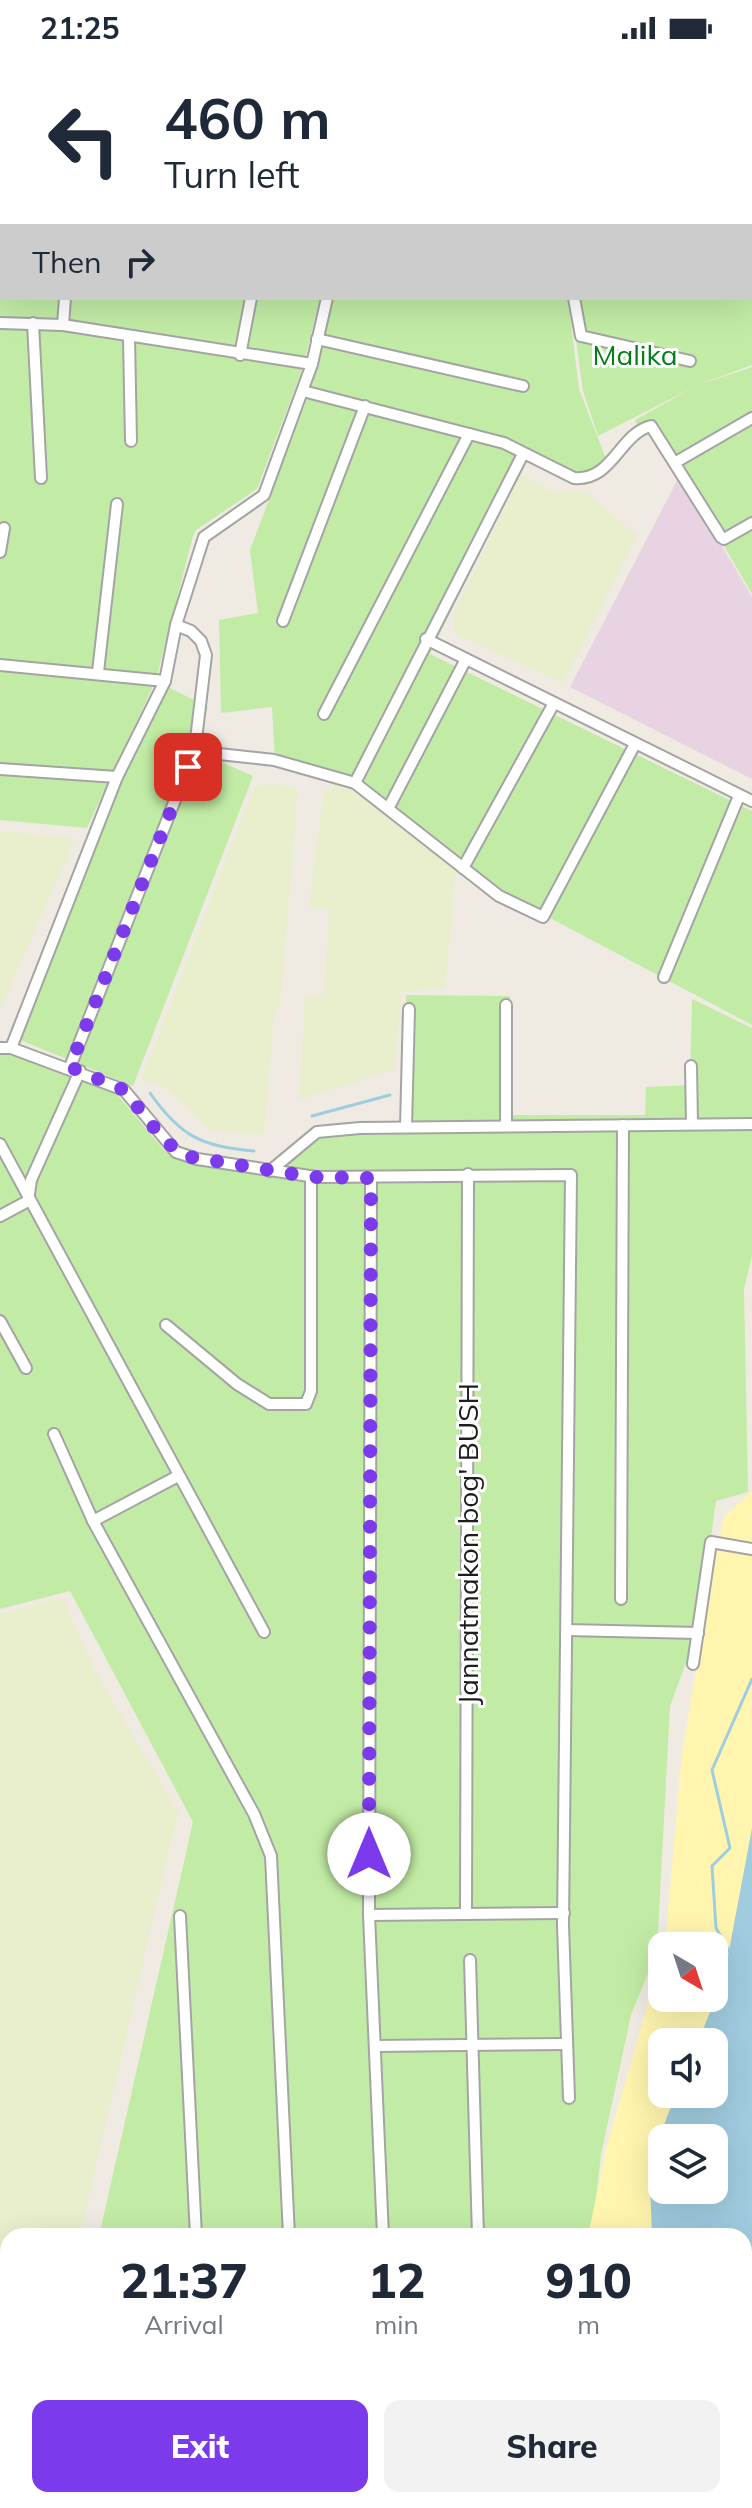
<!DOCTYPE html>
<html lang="en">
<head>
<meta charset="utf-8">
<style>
  :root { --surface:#fff; --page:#f2f2f3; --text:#1f2937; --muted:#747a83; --accent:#7c3aed }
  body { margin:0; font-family:Mulish,sans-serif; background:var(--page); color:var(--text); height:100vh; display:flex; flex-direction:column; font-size:30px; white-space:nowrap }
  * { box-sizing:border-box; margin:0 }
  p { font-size:26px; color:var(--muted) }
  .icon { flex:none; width:44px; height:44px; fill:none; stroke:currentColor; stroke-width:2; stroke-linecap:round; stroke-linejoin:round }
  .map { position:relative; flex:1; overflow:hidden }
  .sheet { position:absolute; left:0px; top:2172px; width:752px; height:280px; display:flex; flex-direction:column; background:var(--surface); border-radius:24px 24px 0 0; box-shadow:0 8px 32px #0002 }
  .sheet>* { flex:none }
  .hud { position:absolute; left:0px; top:0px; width:752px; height:244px; box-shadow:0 8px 32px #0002; background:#fff; color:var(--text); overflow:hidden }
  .needle { width:52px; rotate:141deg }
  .fabs { position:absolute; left:648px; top:1876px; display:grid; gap:16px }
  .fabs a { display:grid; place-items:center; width:80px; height:80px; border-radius:16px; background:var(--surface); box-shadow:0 8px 32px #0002; font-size:40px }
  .pin { position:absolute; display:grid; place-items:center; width:68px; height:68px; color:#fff; margin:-34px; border-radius:16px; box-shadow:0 4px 12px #0006 }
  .me { position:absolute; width:88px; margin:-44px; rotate:0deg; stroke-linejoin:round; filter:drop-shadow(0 0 6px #0008) }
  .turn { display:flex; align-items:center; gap:28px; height:168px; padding:0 32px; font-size:36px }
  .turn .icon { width:104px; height:104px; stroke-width:2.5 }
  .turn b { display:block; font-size:56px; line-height:68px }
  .then { display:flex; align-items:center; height:76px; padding:0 32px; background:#0003; gap:16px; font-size:30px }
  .eta { display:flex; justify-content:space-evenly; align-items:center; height:136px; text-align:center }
  .eta b { font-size:48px; font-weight:800; line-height:56px }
  .action { display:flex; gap:16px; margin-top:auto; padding:16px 32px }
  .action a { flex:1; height:92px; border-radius:16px; background:var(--accent); color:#fff; font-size:32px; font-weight:800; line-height:92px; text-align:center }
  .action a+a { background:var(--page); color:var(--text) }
  .status { display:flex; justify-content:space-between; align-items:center; height:56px; padding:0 40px; background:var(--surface); direction:ltr }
  .status svg { height:22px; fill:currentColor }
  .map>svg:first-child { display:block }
  .industrial { fill:#e8d3e3 }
  .farmland { fill:#e9efcc }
  .grass { fill:#c2eca5 }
  .sand { fill:#fff5af; fill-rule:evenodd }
  .water { fill:#a0ccdf; fill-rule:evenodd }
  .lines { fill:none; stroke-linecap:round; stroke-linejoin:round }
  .stream { stroke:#a0ccdf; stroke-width:3 }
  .street-casing { stroke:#a4a4a4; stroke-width:14 }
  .street { stroke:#fff; stroke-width:10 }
  .route { stroke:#7c3aed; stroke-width:14; stroke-dasharray:0 25.2 }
  .labels { text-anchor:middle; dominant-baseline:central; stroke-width:6; stroke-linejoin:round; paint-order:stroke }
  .park-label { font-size:28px; fill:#067f1a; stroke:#fff }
  .street-label { font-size:28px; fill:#1d1d1d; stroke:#fff }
</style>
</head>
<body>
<div class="status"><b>21:25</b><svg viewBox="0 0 49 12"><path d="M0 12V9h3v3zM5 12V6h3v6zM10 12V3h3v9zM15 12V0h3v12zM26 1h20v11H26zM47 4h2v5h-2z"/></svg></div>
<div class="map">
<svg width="752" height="2452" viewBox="0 0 752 2452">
  <rect width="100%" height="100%" fill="#efebe2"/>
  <path class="industrial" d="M 680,419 L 752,541 L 752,723 L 570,631 Z"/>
  <g class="farmland">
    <path d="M 521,417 L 549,435 L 585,436 L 637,479 L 563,627 L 455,578 L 453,559 Z"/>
    <path d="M 277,728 L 298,733 L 280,951 L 274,958 L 264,1079 L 210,1074 L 163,1030 L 141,1024 L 254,730 Z"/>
    <path d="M 336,728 L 360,740 L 456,813 L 445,932 L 402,936 L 394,1013 L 299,1044 L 305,940 L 324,939 L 329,854 L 309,851 L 324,734 Z"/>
    <path d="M 0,775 L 75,783 L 0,954 Z"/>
    <path d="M 63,1542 L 94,1614 L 178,1755 L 80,2180 L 8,2180 L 8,2386 L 0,2383 L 0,1558 Z"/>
  </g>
  <g class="grass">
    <path d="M 0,0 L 365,0 L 2,2 L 2,242 L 320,242 L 303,311 L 257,433 L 196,474 L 193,480 L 156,624 L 87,772 L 0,764 Z"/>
    <path d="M 377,0 L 625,0 L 376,2 Z"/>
    <path d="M 632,0 L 752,0 L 752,309 L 695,330 L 752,311 L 752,538 L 654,369 L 639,373 L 635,364 L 692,332 L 598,380 L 583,335 L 570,242 L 750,242 L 750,2 Z"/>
    <path d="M 333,242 L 568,242 L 579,333 L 610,413 L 585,429 L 527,399 L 430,598 L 752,755 L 752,969 L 465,817 L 359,730 L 275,705 L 272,651 L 221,657 L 219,564 L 258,557 L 250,494 L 312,330 Z"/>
    <path d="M 168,631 L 208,651 L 196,695 L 253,720 L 133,1030 L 20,984 L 126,712 Z"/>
    <path d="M 406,939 L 510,940 L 508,1059 L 645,1059 L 646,1031 L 690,1029 L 692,943 L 752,972 L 752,1200 L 744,1233 L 748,1436 L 716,1445 L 698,1575 L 670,1650 L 657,1895 L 631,1959 L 601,2099 L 592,2180 L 99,2180 L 193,1766 L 70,1535 L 0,1553 L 0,996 L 7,995 L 114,1035 L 163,1093 L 173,1101 L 201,1110 L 271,1114 L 317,1079 L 401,1069 Z"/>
    <path d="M 445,2444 L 563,2444 L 563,2452 L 443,2452 Z"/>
  </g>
  <path class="sand" d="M 752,1434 L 752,2427 L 744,2180 L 588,2180 L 606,2093 L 662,1899 L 662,1942 L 714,1942 L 714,1890 L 665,1890 L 682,1696 L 723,1462 ZM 662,1986 L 714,1986 L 714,2038 L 662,2038 ZM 662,2082 L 714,2082 L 714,2134 L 662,2134 Z"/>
  <path class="water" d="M 752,1772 L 752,2452 L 614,2452 L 612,2444 L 744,2444 L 744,2180 L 652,2180 L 650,2125 L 660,2079 L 676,2038 L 714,2038 L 714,1986 L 698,1986 L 724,1921 ZM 662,2082 L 714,2082 L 714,2134 L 662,2134 Z"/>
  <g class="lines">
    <g class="stream">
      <path d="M 150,1037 C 181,1081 201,1090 254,1095"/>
      <path d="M 312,1060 L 390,1039"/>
      <path d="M 729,1895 L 716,1872 L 712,1810 L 730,1792 L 712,1714 L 752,1623"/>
    </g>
    <defs>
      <g id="street">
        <path d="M 115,0 L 119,2"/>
        <path d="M 311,0 L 311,2"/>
        <path d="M 414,0 L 422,2"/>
        <path d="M 219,2 L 219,0"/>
        <path d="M 371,2 L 371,0"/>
        <path d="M 630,2 L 630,0"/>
        <path d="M 730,2 L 731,0"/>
        <path d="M 750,225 L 752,226"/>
        <path d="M 574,242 L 581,280 L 690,305"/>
        <path d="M 0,267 L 63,269 L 312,308"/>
        <path d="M 33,267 L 41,422"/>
        <path d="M 63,269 L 65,242"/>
        <path d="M 129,282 L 131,385"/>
        <path d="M 317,283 L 523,330"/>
        <path d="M 240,299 L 251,242"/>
        <path d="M 303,335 L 504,387 L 574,422 C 613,425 619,378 651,370 L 721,481 L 724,483 L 752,467"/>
        <path d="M 676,406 L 752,362"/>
        <path d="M 0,496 L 4,472"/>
        <path d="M 283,565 L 365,350"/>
        <path d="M 176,569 L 191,575 L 201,585 L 206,599 L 195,692 L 201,696 L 274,704 L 355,727 L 499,840 L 543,861 L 635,688"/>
        <path d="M 426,583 L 752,745"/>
        <path d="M 0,609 L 165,625"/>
        <path d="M 98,616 L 117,448"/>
        <path d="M 324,658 L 469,378"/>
        <path d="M 0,713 L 117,721"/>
        <path d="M 355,727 L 523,398"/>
        <path d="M 389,751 L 466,603"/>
        <path d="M 463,812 L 554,647"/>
        <path d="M 664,921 L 739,740"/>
        <path d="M 0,992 L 11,992 L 124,1034 L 176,1096 L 197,1103 L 316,1121 L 571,1119 L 563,1869 L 569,2042"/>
        <path d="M 11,992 L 117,721 L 165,625 L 176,569 L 204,481 L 264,439 L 312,308 L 327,242"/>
        <path d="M 691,1010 L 692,1068"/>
        <path d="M 70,1011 L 188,711"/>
        <path d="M 506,1070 L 506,949"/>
        <path d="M 406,1071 L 409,953"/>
        <path d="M 0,1088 L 264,1576"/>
        <path d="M 270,1115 L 317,1076 L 360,1072 L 752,1068"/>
        <path d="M 371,1122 L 369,1859 L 383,2180"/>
        <path d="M 0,1160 L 28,1145 L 31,1124 L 80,1015"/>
        <path d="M 0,1265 L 26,1312"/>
        <path d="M 166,1269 L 237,1328 L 269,1348 L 306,1348 L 311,1335 L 311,1121"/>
        <path d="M 54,1378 L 93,1465 L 254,1758 L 271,1800 L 289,2180"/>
        <path d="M 93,1465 L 178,1420"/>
        <path d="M 621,1543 L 623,1069"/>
        <path d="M 567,1574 L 698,1577"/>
        <path d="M 693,1608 L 711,1486 L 752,1493"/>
        <path d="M 466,1858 L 468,1118"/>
        <path d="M 369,1859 L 564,1857"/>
        <path d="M 180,1860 L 196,2180"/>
        <path d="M 470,1904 L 478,2180"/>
        <path d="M 375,1990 L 566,1988"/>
        <path d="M 171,2452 L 172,2444"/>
      </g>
    </defs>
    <use href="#street" class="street-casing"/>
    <use href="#street" class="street"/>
  </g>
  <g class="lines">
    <path class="route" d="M 188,711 L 70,1011 L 124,1034 L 164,1084 L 185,1100 L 311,1121 L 371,1122 L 369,1798"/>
  </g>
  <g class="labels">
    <g class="park-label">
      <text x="635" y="298">Malika</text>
    </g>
    <g class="street-label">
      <text transform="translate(467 1488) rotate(-90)">Jannatmakon bog' BUSH</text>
    </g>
  </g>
</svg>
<div class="fabs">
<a><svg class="needle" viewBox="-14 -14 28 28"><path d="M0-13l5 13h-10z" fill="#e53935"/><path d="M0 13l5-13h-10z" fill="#747a83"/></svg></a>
<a><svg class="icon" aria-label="sound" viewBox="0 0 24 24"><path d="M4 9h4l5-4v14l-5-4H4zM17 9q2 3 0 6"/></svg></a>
<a><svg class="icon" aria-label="layers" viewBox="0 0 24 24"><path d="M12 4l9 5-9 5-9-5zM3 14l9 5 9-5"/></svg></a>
</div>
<div class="pin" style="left:188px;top:711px;background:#d93025"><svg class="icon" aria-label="arrive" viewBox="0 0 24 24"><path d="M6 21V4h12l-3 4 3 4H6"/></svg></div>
<svg class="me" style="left:369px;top:1798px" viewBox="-20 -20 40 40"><circle r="19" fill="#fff"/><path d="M0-13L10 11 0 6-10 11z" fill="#7c3aed"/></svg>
<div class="hud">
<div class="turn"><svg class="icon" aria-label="left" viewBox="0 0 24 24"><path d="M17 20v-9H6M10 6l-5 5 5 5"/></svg><div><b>460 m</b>Turn left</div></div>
<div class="then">Then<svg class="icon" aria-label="right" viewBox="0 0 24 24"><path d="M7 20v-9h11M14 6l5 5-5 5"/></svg></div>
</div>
<section class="sheet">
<div class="eta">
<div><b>21:37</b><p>Arrival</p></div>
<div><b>12</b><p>min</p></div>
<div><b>910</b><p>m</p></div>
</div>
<div class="action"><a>Exit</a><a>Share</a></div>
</section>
</div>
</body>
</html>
